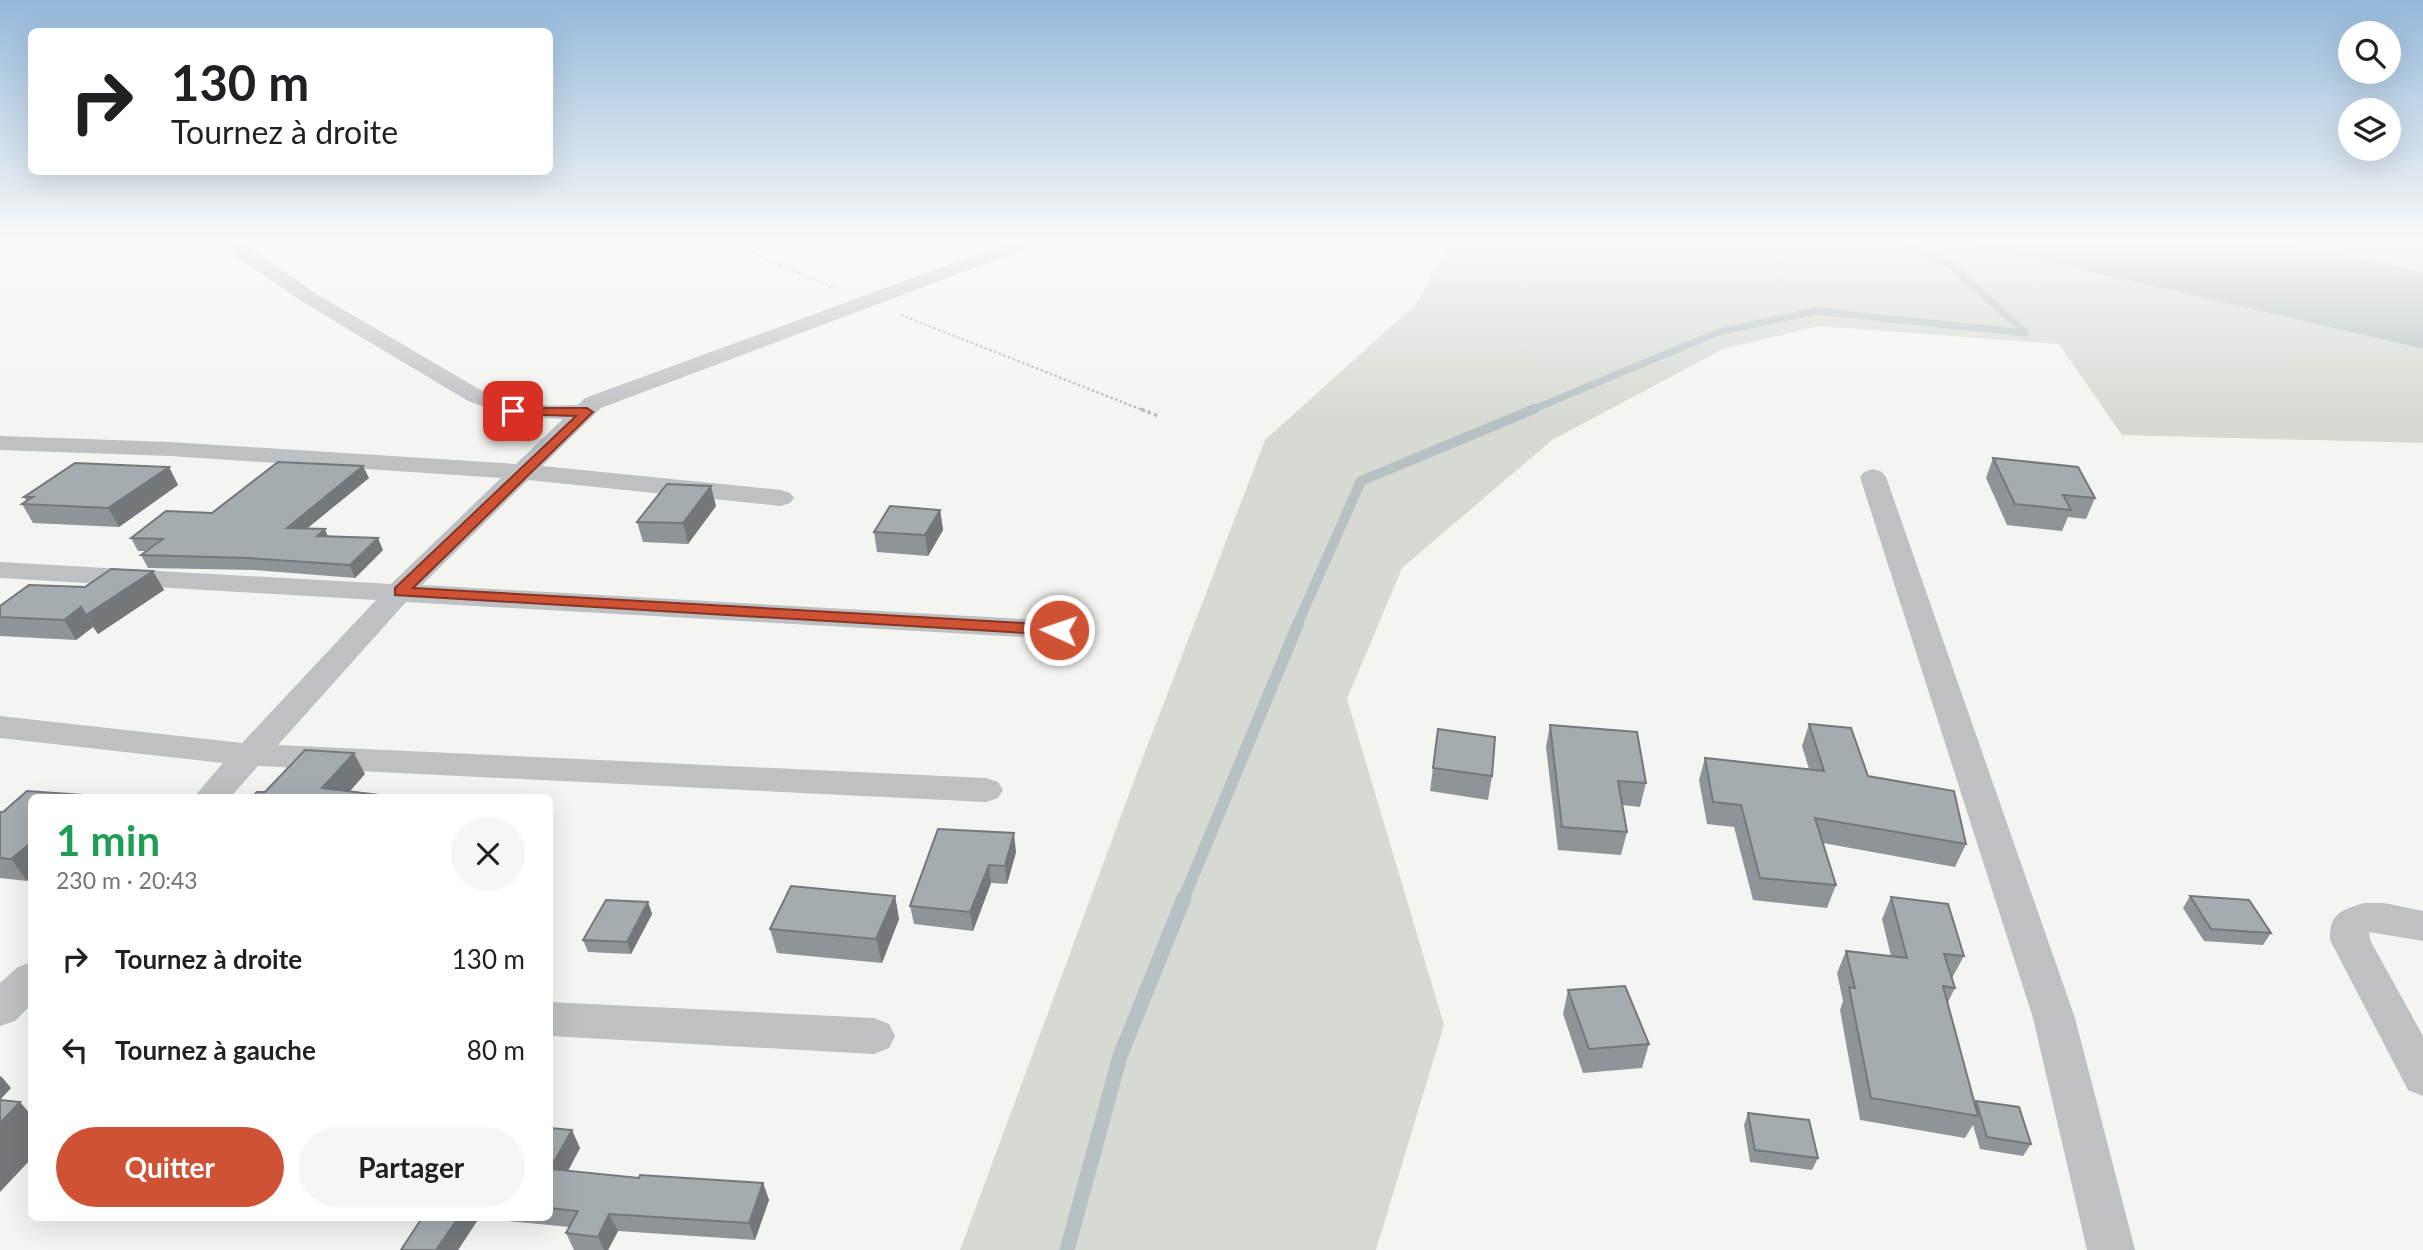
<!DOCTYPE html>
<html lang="fr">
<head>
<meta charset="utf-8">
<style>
  :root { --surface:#fff; --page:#f6f6f6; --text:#202124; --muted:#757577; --accent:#cf5235 }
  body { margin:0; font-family:Lato,sans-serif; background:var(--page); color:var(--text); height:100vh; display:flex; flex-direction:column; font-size:26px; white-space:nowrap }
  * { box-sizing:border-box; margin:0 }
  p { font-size:23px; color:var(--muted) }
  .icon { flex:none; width:38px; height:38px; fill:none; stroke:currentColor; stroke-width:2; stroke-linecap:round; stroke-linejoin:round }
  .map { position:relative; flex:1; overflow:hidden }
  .side { position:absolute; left:28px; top:794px; width:525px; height:427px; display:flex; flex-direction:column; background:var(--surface); border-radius:10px; box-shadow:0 7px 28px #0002 }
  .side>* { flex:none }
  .banner { position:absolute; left:28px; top:28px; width:525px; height:147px; border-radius:10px; box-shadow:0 7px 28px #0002; background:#fff; color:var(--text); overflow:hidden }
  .fabs { position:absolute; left:2338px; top:21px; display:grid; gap:14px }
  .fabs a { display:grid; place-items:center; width:63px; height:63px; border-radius:50%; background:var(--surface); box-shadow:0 7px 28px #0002; font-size:35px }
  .pin { position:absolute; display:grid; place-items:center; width:60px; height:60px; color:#fff; margin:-30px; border-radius:14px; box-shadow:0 4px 10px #0006 }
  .me { position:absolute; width:77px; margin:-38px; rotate:273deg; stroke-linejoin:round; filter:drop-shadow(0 0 5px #0008) }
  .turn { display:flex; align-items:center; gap:24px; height:147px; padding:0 28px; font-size:32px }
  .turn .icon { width:91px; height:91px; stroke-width:2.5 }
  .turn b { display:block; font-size:49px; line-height:60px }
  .round { display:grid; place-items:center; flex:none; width:74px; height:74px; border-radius:37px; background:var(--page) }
  .headline { display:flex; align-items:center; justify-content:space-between; height:119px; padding:0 28px }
  h1 { font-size:42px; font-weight:700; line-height:52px; color:#1e9e55 }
  .button { display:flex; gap:14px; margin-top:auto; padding:14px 28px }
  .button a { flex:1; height:80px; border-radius:42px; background:var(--accent); color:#fff; font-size:28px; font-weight:700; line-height:80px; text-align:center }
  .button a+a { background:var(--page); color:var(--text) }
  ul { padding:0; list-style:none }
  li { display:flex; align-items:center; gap:21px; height:91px; padding:0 28px }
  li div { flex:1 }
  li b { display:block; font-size:26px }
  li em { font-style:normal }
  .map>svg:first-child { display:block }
  .green { fill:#d6dad2 }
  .water { fill:#b6c1c4 }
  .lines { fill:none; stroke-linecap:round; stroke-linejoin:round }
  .stream-far3 { stroke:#b6c1c4; stroke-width:7 }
  .stream-far2 { stroke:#b6c1c4; stroke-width:10 }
  .stream-far1 { stroke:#b6c1c4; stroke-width:12 }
  .stream { stroke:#b6c1c4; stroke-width:15 }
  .path-far1 { stroke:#b7babc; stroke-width:2.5; stroke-dasharray:2.5 2.5; stroke-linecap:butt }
  .path { stroke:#b7babc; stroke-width:3.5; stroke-dasharray:3.5 3.5; stroke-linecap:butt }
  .street { fill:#bdc1c4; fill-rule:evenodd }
  .wall { fill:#8e9497 }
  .shaded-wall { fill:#74787b }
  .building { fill:#a5acb0; stroke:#74787b; stroke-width:2 }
  .route { fill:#cf5235; stroke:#873522; stroke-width:2 }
</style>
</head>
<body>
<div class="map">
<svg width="2423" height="1250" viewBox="0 0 2423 1250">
  <rect width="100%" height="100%" fill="#f4f4f1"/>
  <g class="green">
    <path d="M 1449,243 L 1942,243 L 2002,251 L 2423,349 L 2423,443 L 2122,435 L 2059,344 L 1818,326 L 1723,349 L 1552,440 L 1402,568 L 1347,699 L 1444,1025 L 1376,1250 L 960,1250 L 1135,778 L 1265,440 L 1416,304 Z"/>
    <path d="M 2284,243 L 2423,243 L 2423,271 Z"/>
  </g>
  <path class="water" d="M 1942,243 L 2284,243 L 2423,271 L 2423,349 L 2002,251 Z"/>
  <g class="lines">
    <path class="stream-far3" d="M 1529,411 L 1719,332 L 1815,311 L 2026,333 L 1952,266 L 1904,243"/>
    <path class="stream-far2" d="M 1297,625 L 1361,481 L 1534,409"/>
    <path class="stream-far1" d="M 1183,900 L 1298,624"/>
    <path class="stream" d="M 1067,1250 L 1120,1056 L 1184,898"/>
    <g class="path-far1">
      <path d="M 729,243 L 835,288"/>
      <path d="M 901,315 L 1145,411"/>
    </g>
    <path class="path" d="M 1141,409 L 1158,416"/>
    <g class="street">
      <path d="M 223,243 L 242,243 L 320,296 L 484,392 C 515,406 544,406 578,405 L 585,398 L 1008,243 L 1033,243 L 1030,247 L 601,408 L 542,466 L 781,490 L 790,493 L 794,498 L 790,503 L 781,506 L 528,480 L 422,585 L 1059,621 L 1070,624 L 1074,630 L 1070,636 L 1059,639 L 406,602 L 278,745 L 986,778 L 998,782 L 1003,790 L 998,798 L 986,802 L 258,766 L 230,798 L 193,798 L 223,763 L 0,738 L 0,716 L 242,743 L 376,600 L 0,578 L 0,562 L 391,584 L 501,478 L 170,456 L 0,450 L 0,436 L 170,442 L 516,464 L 563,419 L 507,416 L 468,401 L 306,304 L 239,259 Z"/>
      <path d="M 1873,469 L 1882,472 L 1886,477 L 2075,1018 L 2135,1250 L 2087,1250 L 2033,1018 L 1860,477 L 1864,472 Z"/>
      <path d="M 2364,903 L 2384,903 L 2423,911 L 2423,941 L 2369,932 L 2370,940 L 2423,1036 L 2423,1096 L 2408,1090 L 2330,940 C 2329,914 2341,910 2364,903 Z"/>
      <path d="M 32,962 L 32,1004 L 15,1021 L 0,1026 L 0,983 L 18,967 Z"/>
      <path d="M 550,1002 L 874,1018 L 889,1024 L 895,1036 L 889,1048 L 874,1054 L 550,1036 Z"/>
    </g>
  </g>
  <g class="wall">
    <path d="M 1993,458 L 2095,498 L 2086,519 L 2068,517 L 2062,531 L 2007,525 L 1986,478 Z"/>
    <path d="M 169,467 L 178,485 L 119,527 L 33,523 L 22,504 L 26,501 L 24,497 Z"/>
    <path d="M 369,478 L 307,528 L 328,536 L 383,550 L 355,578 L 254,570 L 148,568 L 141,555 L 147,551 L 138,551 L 131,538 L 212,513 Z"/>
    <path d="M 716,506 L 688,544 L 643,542 L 637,522 Z"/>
    <path d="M 940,510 L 943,530 L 928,556 L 877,552 L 874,532 Z"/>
    <path d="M 153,571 L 164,590 L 98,634 L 93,627 L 76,640 L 0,636 L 0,606 Z"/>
    <path d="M 1809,724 L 1868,776 L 1966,844 L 1955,867 L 1823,843 L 1836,885 L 1827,908 L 1753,900 L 1734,827 L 1707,824 L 1699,780 L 1705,758 L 1809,769 L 1802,746 Z"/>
    <path d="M 1550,725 L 1646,783 L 1640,807 L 1622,805 L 1627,832 L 1621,855 L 1558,850 L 1546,747 Z"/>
    <path d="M 1438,729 L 1492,776 L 1488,800 L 1430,791 Z"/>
    <path d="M 0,812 L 27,881 L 0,878 Z"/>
    <path d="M 938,829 L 1016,852 L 1007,884 L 991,883 L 973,931 L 914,924 L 910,906 Z"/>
    <path d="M 895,896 L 899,919 L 882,963 L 777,953 L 770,929 Z"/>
    <path d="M 2190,896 L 2271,933 L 2263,945 L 2204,941 L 2183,908 Z"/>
    <path d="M 1891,897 L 1964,956 L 1952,978 L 1955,988 L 1947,1004 L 1974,1104 L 1976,1101 L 2031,1144 L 2023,1156 L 1980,1149 L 1973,1125 L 1965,1138 L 1860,1120 L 1840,1010 L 1843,1001 L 1837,973 L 1846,951 L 1891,956 L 1882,919 Z"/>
    <path d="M 648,902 L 652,914 L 631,954 L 588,952 L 583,940 Z"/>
    <path d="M 1568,990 L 1649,1044 L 1642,1068 L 1583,1073 L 1563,1014 Z"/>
    <path d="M 1748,1113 L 1818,1158 L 1812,1170 L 1750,1162 L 1744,1125 Z"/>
    <path d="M 550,1128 L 580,1148 L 568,1171 L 639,1178 L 763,1183 L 769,1200 L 755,1240 L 618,1231 L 608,1250 L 574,1250 L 566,1233 L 569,1227 L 479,1218 L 458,1250 L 401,1250 L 421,1221 L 419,1218 L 550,1218 Z"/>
  </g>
  <g class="shaded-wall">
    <path d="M 363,466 L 369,478 L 293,540 L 287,528 Z"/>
    <path d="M 169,467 L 178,485 L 119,527 L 108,508 Z"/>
    <path d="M 711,486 L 716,506 L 688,544 L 683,523 Z"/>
    <path d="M 940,510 L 943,530 L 928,556 L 925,535 Z"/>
    <path d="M 325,529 L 330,542 L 317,536 Z"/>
    <path d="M 378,538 L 383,550 L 355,578 L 350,565 Z"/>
    <path d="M 153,571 L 164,590 L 98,634 L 86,615 Z"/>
    <path d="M 81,607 L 93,627 L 76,640 L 64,620 Z"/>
    <path d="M 354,753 L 365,774 L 344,798 L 322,788 Z"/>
    <path d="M 1014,833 L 1016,852 L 1007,884 L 1005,866 Z"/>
    <path d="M 32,842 L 32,877 L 27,881 L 11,859 Z"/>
    <path d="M 989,865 L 991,883 L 973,931 L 970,912 Z"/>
    <path d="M 895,896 L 899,919 L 882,963 L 876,939 Z"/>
    <path d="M 648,902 L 652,914 L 631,954 L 627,942 Z"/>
    <path d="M 1,1076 L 11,1088 L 0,1100 L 0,1077 Z"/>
    <path d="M 20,1102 L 32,1116 L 32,1158 L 0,1192 L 0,1123 Z"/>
    <path d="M 572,1130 L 580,1148 L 559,1187 L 550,1169 Z"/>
    <path d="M 763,1183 L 769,1200 L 755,1240 L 749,1223 Z"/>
    <path d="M 609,1214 L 618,1231 L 608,1250 L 604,1250 L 598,1237 Z"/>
    <path d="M 458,1218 L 479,1218 L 458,1250 L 436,1250 Z"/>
  </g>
  <g class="building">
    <path d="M 1993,458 L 2078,467 L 2095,498 L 2063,495 L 2071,510 L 2015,504 Z"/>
    <path d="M 278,462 L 363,466 L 287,528 L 325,529 L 317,536 L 378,538 L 350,565 L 248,558 L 141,555 L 163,539 L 131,538 L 166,511 L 212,513 Z"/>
    <path d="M 75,463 L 169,467 L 108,508 L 22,504 L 33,497 L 24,497 Z"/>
    <path d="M 667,484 L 711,486 L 683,523 L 637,522 Z"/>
    <path d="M 890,506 L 940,510 L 925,535 L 874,532 Z"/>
    <path d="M 111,569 L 153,571 L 86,615 L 81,607 L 64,620 L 0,617 L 0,606 L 29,585 L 85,587 Z"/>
    <path d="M 1809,724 L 1851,728 L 1868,776 L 1954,791 L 1966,844 L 1815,818 L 1836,885 L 1760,878 L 1741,805 L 1713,802 L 1705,758 L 1824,771 Z"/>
    <path d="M 1550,725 L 1637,732 L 1646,783 L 1618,781 L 1627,832 L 1562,827 Z"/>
    <path d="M 1438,729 L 1495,737 L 1492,776 L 1433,768 Z"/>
    <path d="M 305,750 L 354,753 L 322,788 L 404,798 L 251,798 L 257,792 L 265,792 Z"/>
    <path d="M 27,791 L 85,795 L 82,798 L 32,798 L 32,842 L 11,859 L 0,858 L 0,812 L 3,812 Z"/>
    <path d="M 938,829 L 1014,833 L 1005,866 L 989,865 L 970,912 L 910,906 Z"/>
    <path d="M 791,886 L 895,896 L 876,939 L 770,929 Z"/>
    <path d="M 2190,896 L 2249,900 L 2271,933 L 2211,929 Z"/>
    <path d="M 1891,897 L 1948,904 L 1964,956 L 1944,954 L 1955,988 L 1943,986 L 1978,1116 L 1871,1098 L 1849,987 L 1855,988 L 1846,951 L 1907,958 Z"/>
    <path d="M 606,900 L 648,902 L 627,942 L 583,940 Z"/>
    <path d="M 1625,986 L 1649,1044 L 1589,1049 L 1568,990 Z"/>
    <path d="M 0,1100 L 20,1102 L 0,1123 Z"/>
    <path d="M 1976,1101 L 2019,1107 L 2031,1144 L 1987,1137 Z"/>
    <path d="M 1748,1113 L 1809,1120 L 1818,1158 L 1755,1150 Z"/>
    <path d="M 550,1128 L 572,1130 L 550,1169 L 639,1178 L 640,1175 L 763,1183 L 749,1223 L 609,1214 L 598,1237 L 566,1233 L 578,1211 L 550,1208 Z"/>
    <path d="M 422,1218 L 458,1218 L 436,1250 L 401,1250 Z"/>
  </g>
  <linearGradient id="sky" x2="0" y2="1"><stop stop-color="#94b9da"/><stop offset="0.58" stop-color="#fafaf9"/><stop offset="1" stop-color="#fafaf9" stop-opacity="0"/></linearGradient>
  <rect width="2423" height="418" fill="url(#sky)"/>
  <path class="route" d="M 508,408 L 587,408 L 593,412 L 413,588 L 1059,625 L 1067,630 L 1059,635 L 395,595 L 395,588 L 576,416 L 513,414 L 508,413 Z"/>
</svg>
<div class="fabs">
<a><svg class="icon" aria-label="search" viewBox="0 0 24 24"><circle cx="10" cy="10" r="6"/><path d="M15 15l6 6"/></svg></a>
<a><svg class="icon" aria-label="layers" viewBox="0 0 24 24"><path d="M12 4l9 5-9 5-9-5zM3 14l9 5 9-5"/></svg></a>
</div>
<div class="pin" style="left:513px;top:411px;background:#d93025"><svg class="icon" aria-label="arrive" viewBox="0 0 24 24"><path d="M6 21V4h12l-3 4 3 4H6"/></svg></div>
<svg class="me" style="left:1059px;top:630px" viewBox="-20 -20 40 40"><circle r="17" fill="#cf5235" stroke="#fff" stroke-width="3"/><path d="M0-11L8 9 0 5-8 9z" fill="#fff"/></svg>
<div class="banner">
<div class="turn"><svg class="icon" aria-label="right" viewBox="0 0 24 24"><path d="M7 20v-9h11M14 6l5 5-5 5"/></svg><div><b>130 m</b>Tournez à droite</div></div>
</div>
<section class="side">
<div class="headline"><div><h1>1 min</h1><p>230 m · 20:43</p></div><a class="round"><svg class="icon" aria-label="close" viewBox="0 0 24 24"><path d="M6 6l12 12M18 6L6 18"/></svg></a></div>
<ul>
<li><svg class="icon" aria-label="right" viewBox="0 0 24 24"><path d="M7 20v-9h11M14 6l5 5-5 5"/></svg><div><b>Tournez à droite</b></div><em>130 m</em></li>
<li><svg class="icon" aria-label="left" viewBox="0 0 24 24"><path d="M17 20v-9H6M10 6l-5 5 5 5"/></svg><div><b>Tournez à gauche</b></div><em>80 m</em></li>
</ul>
<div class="button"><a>Quitter</a><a>Partager</a></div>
</section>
</div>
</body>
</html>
